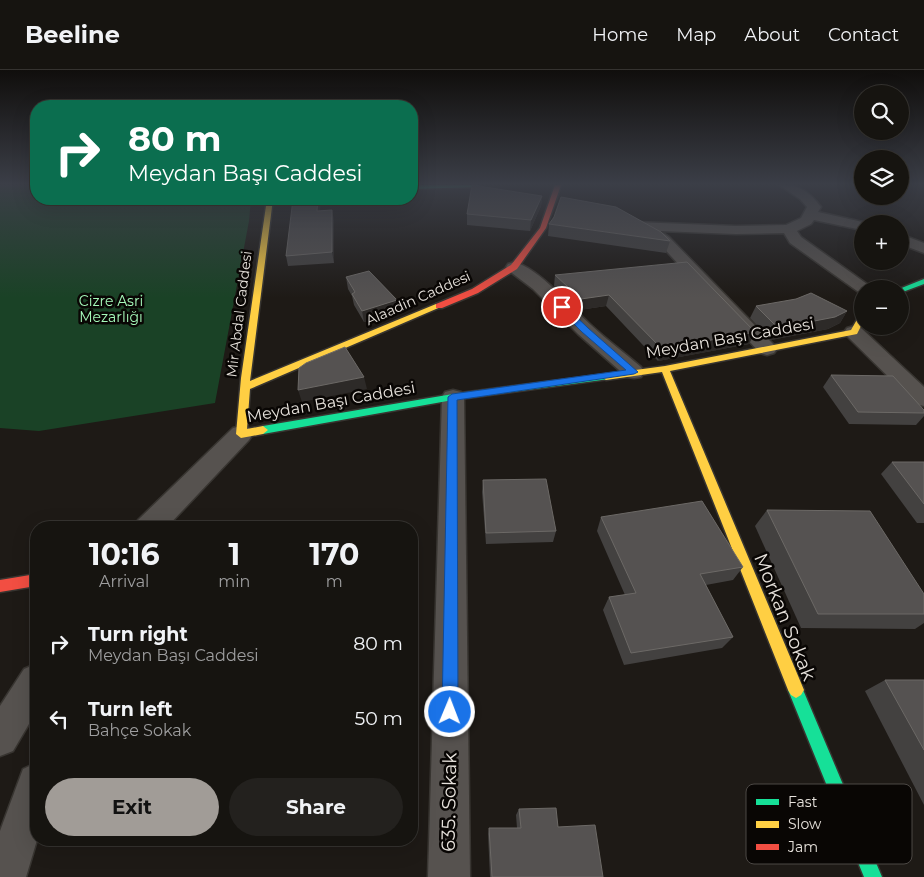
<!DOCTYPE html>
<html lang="en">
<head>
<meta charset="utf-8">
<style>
  :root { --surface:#161410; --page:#23211e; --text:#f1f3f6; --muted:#9e9e9f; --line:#353330; --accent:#a19c97 }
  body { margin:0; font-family:Montserrat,sans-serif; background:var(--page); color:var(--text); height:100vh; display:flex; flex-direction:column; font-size:19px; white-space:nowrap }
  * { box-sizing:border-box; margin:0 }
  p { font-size:16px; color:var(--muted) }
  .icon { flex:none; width:28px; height:28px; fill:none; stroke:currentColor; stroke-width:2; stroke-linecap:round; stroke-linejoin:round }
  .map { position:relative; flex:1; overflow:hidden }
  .drawer { position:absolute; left:30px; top:451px; width:388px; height:325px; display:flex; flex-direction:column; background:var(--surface); border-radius:20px; box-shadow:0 5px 20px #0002,0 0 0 1px var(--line) }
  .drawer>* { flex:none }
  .guide { position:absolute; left:30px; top:30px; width:388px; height:105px; border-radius:20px; box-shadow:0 5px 20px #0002,0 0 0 1px var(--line); background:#0b6e4f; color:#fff; overflow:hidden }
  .tools { position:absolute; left:854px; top:15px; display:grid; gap:10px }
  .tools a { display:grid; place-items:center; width:55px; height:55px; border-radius:50%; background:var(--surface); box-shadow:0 5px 20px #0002,0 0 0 1px var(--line); font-size:25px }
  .pin { position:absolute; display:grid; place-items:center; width:42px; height:42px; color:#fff; margin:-21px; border:2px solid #fff; border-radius:50%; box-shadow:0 1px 5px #0007 }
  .me { position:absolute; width:55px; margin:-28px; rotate:1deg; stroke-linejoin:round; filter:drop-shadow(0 0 4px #0008) }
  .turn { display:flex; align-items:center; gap:18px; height:105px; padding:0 15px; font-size:22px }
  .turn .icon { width:65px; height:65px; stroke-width:2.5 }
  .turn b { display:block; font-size:35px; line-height:42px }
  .eta { display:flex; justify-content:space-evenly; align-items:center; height:85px; text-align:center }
  .eta b { font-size:30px; font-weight:700; line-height:35px }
  .button { display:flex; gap:10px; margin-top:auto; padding:10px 15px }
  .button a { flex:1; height:58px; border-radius:30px; background:var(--accent); color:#111; font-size:20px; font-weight:700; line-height:58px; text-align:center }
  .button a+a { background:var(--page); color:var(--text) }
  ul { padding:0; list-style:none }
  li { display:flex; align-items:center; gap:15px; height:75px; padding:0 15px }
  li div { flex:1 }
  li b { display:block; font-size:19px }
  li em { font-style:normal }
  header { display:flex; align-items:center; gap:30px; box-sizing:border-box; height:70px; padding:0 25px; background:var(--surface); border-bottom:1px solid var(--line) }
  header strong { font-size:24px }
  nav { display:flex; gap:28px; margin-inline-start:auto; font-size:18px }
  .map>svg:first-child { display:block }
  .green { fill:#1a4226 }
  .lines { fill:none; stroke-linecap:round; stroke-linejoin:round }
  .street-casing { stroke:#383531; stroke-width:3 }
  .fast-casing { stroke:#383531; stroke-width:3 }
  .slow-casing { stroke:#383531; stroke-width:3 }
  .jam-casing { stroke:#383531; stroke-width:3 }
  .street { fill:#56524f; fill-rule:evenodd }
  .fast { fill:#16e098; fill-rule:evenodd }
  .slow { fill:#ffcf43; fill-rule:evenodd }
  .jam { fill:#f24e42; fill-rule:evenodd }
  .wall { fill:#434140 }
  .shaded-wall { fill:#2d2a28 }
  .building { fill:#555251; stroke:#6c6966 }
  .route { fill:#1a73e8; stroke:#114b97 }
  .labels { text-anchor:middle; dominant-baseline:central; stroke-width:5; stroke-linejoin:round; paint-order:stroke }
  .far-street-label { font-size:14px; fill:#e7e2dc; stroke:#090604 }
  .far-park-label { font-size:14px; fill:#a6fbbb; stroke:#090604 }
  .street-label { font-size:16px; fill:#e7e2dc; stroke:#090604 }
  .near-street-label { font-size:19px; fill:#e7e2dc; stroke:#090604 }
  .key { fill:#090604; stroke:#4c4845; stroke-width:1 }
  .key-label { font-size:14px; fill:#e7e2dc }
</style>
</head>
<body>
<header>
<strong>Beeline</strong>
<nav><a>Home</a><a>Map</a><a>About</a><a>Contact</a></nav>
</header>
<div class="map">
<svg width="924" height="807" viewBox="0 0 924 807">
  <rect width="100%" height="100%" fill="#1e1a16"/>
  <path class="green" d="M 0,115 L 36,115 L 36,129 L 251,129 L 249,151 L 215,333 L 39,361 L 0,358 Z"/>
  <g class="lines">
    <defs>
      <g id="street">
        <path d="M 779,115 C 797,113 810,122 821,137 L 818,142 L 867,153 L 862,154 L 862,160 L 814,150 L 811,154 L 797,161 L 801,167 L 874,219 L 862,219 L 862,223 L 860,223 L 790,173 L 784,163 L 736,164 L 660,161 L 669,167 L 774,275 L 777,279 L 774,283 L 767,285 L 760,283 L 659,173 L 634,155 L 636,152 L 736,156 L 786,155 L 801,148 L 807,137 L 800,129 Z"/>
        <path d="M 900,164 L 924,173 L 924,183 L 900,174 Z"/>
        <path d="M 514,192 C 539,198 572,238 591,255 C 607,270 625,283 641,297 L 644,302 L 641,307 L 634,308 L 627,307 L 578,264 L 533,219 L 508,200 L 506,197 L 508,194 Z"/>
        <path d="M 854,256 L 861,258 L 924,317 L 924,336 L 916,334 L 847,266 L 844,262 L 847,258 Z"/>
        <path d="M 453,320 L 461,322 L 464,327 L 470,807 L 428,807 L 442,327 L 445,322 Z"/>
        <path d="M 241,356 L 249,358 L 253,364 L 249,370 L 166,458 L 135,458 L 138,450 L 233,358 Z"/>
        <path d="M 36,594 L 36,642 L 13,681 L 0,686 L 0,636 L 24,599 Z"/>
        <path d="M 36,693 L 37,770 L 26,807 L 0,807 L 0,761 L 23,699 Z"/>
      </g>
      <g id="fast">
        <path d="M 411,115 L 480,115 L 477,117 L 411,119 Z"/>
        <path d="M 924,209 L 924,214 L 900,223 L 899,219 Z"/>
        <path d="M 606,304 L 611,307 L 609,309 L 453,330 L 263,364 L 258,360 L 263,356 L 453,324 Z"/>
        <path d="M 796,612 L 801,615 L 882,807 L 864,807 L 788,620 L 791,615 Z"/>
      </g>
      <g id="slow">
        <path d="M 267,129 L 273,129 L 250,311 L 436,234 L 443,236 L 250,319 L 247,359 L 263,356 L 268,360 L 263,364 L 241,368 L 236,364 L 241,308 Z"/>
        <path d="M 859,246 L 862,246 L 862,254 L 857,264 L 670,301 L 804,620 L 801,625 L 796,628 L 791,625 L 788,620 L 662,302 L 606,310 L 601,307 L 606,304 L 665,296 L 851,260 Z"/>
      </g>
      <g id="jam">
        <path d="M 555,115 L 561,115 L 546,158 L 517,199 L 478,223 L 442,238 L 436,238 L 436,234 L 472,219 L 511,195 L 540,158 Z"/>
        <path d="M 36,504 L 36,516 L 0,522 L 0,510 Z"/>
      </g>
    </defs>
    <use href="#street" class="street-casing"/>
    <use href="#fast" class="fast-casing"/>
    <use href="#slow" class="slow-casing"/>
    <use href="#jam" class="jam-casing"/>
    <use href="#street" class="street"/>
    <use href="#fast" class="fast"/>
    <use href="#slow" class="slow"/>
    <use href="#jam" class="jam"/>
  </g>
  <g class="wall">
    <path d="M 542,126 L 541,136 L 530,161 L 467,155 L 467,144 Z"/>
    <path d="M 320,141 L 334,150 L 334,193 L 288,196 L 286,186 Z"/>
    <path d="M 549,154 L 670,171 L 666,183 L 548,166 Z"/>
    <path d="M 555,205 L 755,262 L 749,274 L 658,291 L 606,236 L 579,240 L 554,216 Z"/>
    <path d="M 346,207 L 397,230 L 398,241 L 364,252 L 354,235 L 352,226 L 348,219 Z"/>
    <path d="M 756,236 L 847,241 L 840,253 L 828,259 L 771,270 L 750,248 Z"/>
    <path d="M 831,305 L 924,343 L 924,346 L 916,355 L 849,354 L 823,317 Z"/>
    <path d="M 892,392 L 924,392 L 924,453 L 917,453 L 881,404 Z"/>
    <path d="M 483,410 L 556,461 L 553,472 L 486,474 L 482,422 Z"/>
    <path d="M 767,440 L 924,524 L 924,553 L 915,559 L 801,558 L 755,456 Z"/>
    <path d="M 601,447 L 743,497 L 733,510 L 706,515 L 733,567 L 722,578 L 624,595 L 603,540 L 609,527 L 625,525 L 597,461 Z"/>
    <path d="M 885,610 L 924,610 L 924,735 L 865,621 Z"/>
    <path d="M 519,739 L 558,757 L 603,807 L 490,807 L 488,764 L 489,758 L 517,758 L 516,745 Z"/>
  </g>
  <g class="shaded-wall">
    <path d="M 542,126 L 541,136 L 530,161 L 531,150 Z"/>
    <path d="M 318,129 L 321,129 L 319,151 L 317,141 Z"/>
    <path d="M 332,140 L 334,150 L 334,193 L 332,182 Z"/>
    <path d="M 609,225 L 606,236 L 579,240 L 581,229 Z"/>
    <path d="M 397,230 L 398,241 L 364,252 L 362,241 Z"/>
    <path d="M 847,241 L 840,253 L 828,259 L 771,270 L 778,258 Z"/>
    <path d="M 755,262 L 749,274 L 658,291 L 662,279 Z"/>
    <path d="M 364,307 L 367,319 L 302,332 L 298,320 Z"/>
  </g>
  <g class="building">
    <path d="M 472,115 L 542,126 L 531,150 L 467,144 Z"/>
    <path d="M 561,127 L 616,137 L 661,162 L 670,171 L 549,154 L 554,147 Z"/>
    <path d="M 293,129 L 318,129 L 317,141 L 332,140 L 332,182 L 286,186 Z"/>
    <path d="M 687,192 L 755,262 L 662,279 L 609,225 L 581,229 L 555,205 Z"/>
    <path d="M 369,201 L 397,230 L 362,241 L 352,224 L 355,222 L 346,207 Z"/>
    <path d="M 811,223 L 847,241 L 835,247 L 778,258 L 756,236 L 796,229 Z"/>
    <path d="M 345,277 L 364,307 L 298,320 L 299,298 L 306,293 Z"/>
    <path d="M 831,305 L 893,306 L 924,340 L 924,343 L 858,342 Z"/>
    <path d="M 892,392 L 924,392 L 924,434 Z"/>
    <path d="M 546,409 L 556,461 L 486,463 L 483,410 Z"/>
    <path d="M 702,431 L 743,497 L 700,504 L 733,567 L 631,583 L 609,527 L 636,523 L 601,447 Z"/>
    <path d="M 767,440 L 870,441 L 924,524 L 924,544 L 818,544 Z"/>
    <path d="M 885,610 L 924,610 L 924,680 Z"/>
    <path d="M 556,738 L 558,757 L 595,755 L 603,807 L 492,807 L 489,758 L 521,758 L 519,739 Z"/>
  </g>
  <linearGradient id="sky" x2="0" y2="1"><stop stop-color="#100e0c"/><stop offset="0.5" stop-color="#3b3e47"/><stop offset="1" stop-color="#3b3e47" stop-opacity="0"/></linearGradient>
  <rect width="924" height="228" fill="url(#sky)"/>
  <path class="route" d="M 559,236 L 565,236 L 588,258 L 638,302 L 634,304 L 457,330 L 458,642 L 456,648 L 450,650 L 445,648 L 442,642 L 448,327 L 452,324 L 626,300 L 582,262 L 559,239 Z"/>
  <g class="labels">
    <g class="far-street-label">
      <text transform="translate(418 228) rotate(-24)">Alaadin Caddesi</text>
      <text transform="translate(239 244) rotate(-83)">Mir Abdal Caddesi</text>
    </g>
    <g class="far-park-label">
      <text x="111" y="231">Cizre Asri<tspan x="111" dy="16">Mezarlığı</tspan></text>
    </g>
    <g class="street-label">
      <text transform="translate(730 268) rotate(-10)">Meydan Başı Caddesi</text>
      <text transform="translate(331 332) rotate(-10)">Meydan Başı Caddesi</text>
    </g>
    <g class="near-street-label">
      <text transform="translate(785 547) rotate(68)">Morkan Sokak</text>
      <text transform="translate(449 732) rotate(-89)">635. Sokak</text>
    </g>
  </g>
  <rect x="746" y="714" width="166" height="80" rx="8" class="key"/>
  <rect x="756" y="729" width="23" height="6" fill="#16e098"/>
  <rect x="756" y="751" width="23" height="7" fill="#ffcf43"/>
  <rect x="756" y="774" width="23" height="6" fill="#f24e42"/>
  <g class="key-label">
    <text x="788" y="737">Fast</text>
    <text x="788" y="759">Slow</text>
    <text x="788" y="782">Jam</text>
  </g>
</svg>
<div class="tools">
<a><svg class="icon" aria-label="search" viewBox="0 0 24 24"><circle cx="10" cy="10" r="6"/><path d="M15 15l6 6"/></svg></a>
<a><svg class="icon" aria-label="layers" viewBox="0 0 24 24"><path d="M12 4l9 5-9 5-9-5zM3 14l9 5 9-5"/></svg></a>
<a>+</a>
<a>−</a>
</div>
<div class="pin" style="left:562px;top:237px;background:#d93025"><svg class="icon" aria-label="arrive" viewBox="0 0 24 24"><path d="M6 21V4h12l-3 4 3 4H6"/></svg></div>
<svg class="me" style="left:450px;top:642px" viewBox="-20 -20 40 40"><circle r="17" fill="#1a73e8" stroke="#fff" stroke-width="3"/><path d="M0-11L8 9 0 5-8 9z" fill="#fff"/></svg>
<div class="guide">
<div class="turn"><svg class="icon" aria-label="right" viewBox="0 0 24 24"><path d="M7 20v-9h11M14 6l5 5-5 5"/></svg><div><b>80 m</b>Meydan Başı Caddesi</div></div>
</div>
<section class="drawer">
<div class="eta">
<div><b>10:16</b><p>Arrival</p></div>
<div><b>1</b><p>min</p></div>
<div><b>170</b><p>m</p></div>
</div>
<ul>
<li><svg class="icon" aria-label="right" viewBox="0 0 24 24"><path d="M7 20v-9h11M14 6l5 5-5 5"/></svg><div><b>Turn right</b><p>Meydan Başı Caddesi</p></div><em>80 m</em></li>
<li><svg class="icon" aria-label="left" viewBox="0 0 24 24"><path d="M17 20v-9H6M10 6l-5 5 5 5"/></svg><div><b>Turn left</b><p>Bahçe Sokak</p></div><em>50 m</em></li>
</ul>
<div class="button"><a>Exit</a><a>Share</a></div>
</section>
</div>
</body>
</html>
